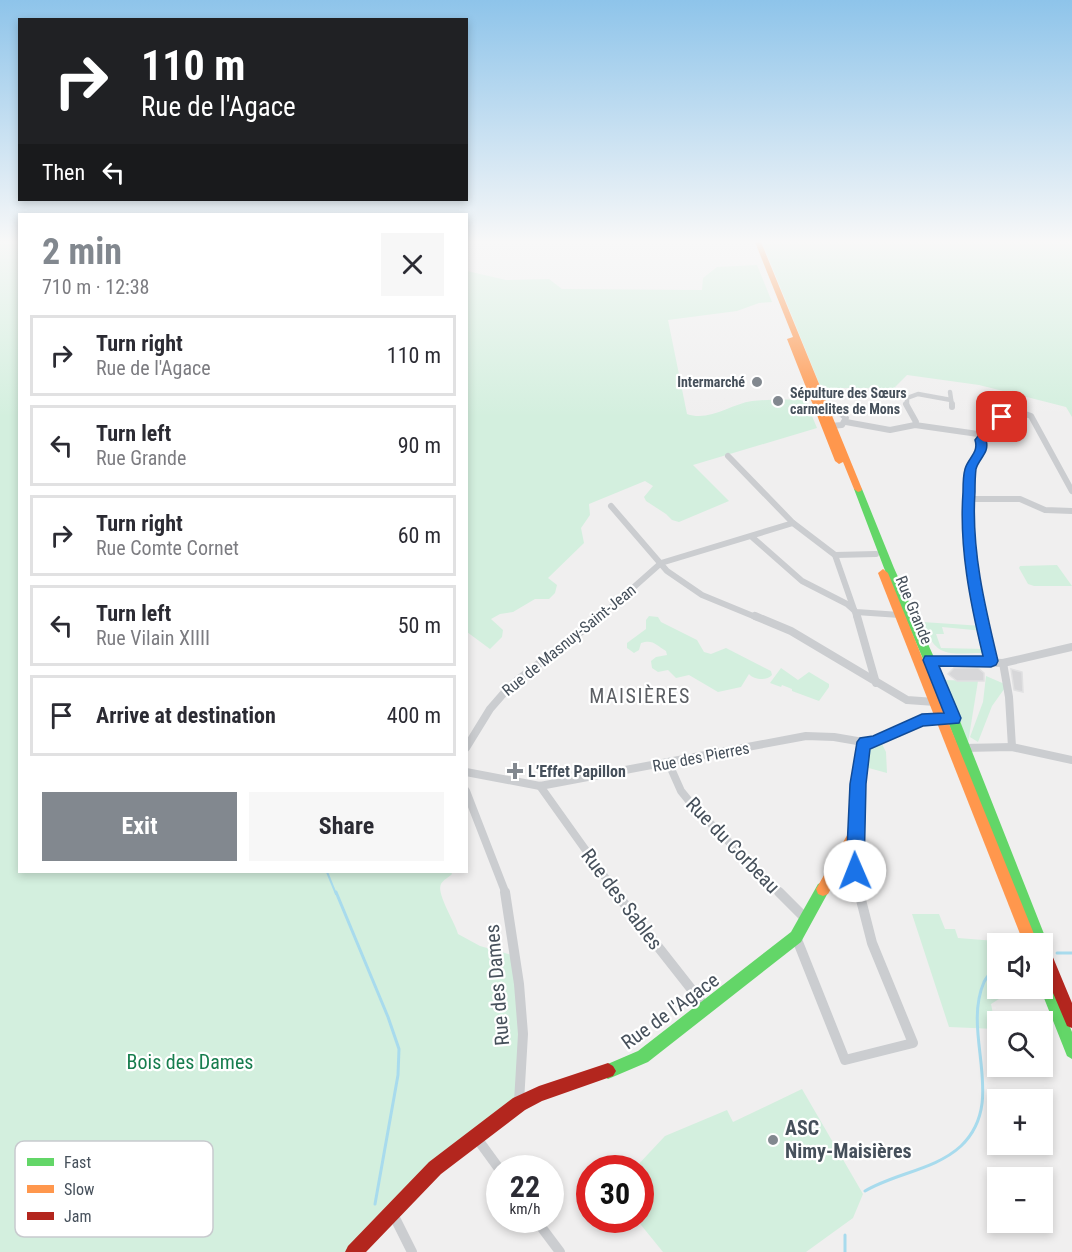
<!DOCTYPE html>
<html lang="en">
<head>
<meta charset="utf-8">
<style>
  :root { --surface:#fff; --page:#f7f7f7; --text:#2b2b33; --muted:#7c7c81; --line:#e1e1e2; --accent:#82888f }
  body { margin:0; font-family:"Roboto Condensed",sans-serif; background:var(--page); color:var(--text); height:100vh; display:flex; flex-direction:column; font-size:22px; white-space:nowrap }
  * { box-sizing:border-box; margin:0 }
  p { font-size:20px; color:var(--muted) }
  .icon { flex:none; width:33px; height:33px; fill:none; stroke:currentColor; stroke-width:2; stroke-linecap:round; stroke-linejoin:round }
  .map { position:relative; flex:1; overflow:hidden }
  .details { position:absolute; left:18px; top:213px; width:450px; height:660px; display:flex; flex-direction:column; background:var(--surface); border-radius:0px; box-shadow:0 3px 9px #0003 }
  .details>* { flex:none }
  .top-card { position:absolute; left:18px; top:18px; width:450px; height:183px; border-radius:0px; box-shadow:0 3px 9px #0003; background:#202124; color:#fff; overflow:hidden }
  .tools { position:absolute; left:987px; top:933px; display:grid; gap:12px }
  .tools a { display:grid; place-items:center; width:66px; height:66px; border-radius:0px; background:var(--surface); box-shadow:0 3px 9px #0003; font-size:30px }
  .speed { position:absolute; left:486px; top:1155px; display:flex; gap:12px; font-size:30px; font-weight:700; text-align:center }
  .speed>* { display:grid; place-content:center; width:78px; height:78px; border-radius:50%; background:var(--surface); box-shadow:0 3px 9px #0003; line-height:1 }
  .speed small { font-size:15px; font-weight:400 }
  .speed .limit { border:9px solid #d22; background:#fff; color:#111 }
  .pin { position:absolute; display:grid; place-items:center; width:51px; height:51px; color:#fff; margin:-26px; border-radius:12px; box-shadow:0 3px 9px #0006 }
  .me { position:absolute; width:66px; margin:-33px; rotate:359deg; stroke-linejoin:round; filter:drop-shadow(0 0 4px #0008) }
  .turn { display:flex; align-items:center; gap:21px; height:126px; padding:0 24px; font-size:27px }
  .turn .icon { width:78px; height:78px; stroke-width:2.5 }
  .turn b { display:block; font-size:42px; line-height:51px }
  .then { display:flex; align-items:center; height:57px; padding:0 24px; background:#0003; gap:12px; font-size:22px }
  .round { display:grid; place-items:center; flex:none; width:63px; height:63px; border-radius:0px; background:var(--page) }
  .overview { display:flex; align-items:center; justify-content:space-between; height:102px; padding:0 24px }
  h1 { font-size:36px; font-weight:700; line-height:45px; color:var(--accent) }
  .button { display:flex; gap:12px; margin-top:auto; padding:12px 24px }
  .button a { flex:1; height:69px; border-radius:0px; background:var(--accent); color:#fff; font-size:24px; font-weight:700; line-height:69px; text-align:center }
  .button a+a { background:var(--page); color:var(--text) }
  ul { padding:0; list-style:none }
  li { display:flex; align-items:center; gap:18px; height:81px; margin:0 12px 9px; padding:0 12px; border:3px solid var(--line); border-radius:0px }
  li div { flex:1 }
  li b { display:block; font-size:22px }
  li em { font-style:normal }
  .map>svg:first-child { display:block }
  .green { fill:#d3efde }
  .lines { fill:none; stroke-linecap:round; stroke-linejoin:round }
  .stream-far1 { stroke:#a8dbed; stroke-width:2 }
  .stream { stroke:#a8dbed; stroke-width:3 }
  .building { fill:#d7d7d9; stroke:#e1e1e2; stroke-width:1.5 }
  .street-far3 { stroke:#cbcdd0; stroke-width:4.5 }
  .street-far2 { stroke:#cbcdd0; stroke-width:6 }
  .street-far1 { stroke:#cbcdd0; stroke-width:8 }
  .street { stroke:#cbcdd0; stroke-width:10 }
  .fast { fill:#63d668; fill-rule:evenodd }
  .slow { fill:#ff974d; fill-rule:evenodd }
  .jam { fill:#b3261e; fill-rule:evenodd }
  .route { fill:#1a73e8; stroke:#114b97; stroke-width:1.5 }
  .poi-dot { fill:#82888f; stroke:#fff; stroke-width:2 }
  .labels { text-anchor:middle; dominant-baseline:central; stroke-width:4.5; stroke-linejoin:round; paint-order:stroke }
  .far-poi-label { font-size:14px; font-weight:bold; fill:#46505b; stroke:#fff; text-anchor:end }
  .street-label { font-size:16px; fill:#46505b; stroke:#fff }
  .poi-label { font-size:16px; font-weight:bold; fill:#46505b; stroke:#fff; text-anchor:start }
  .quarter-label { font-size:20px; letter-spacing:1.5px; fill:#5b5e63; stroke:#fff }
  .near-street-label { font-size:20px; fill:#46505b; stroke:#fff }
  .near-park-label { font-size:20px; fill:#177d4e; stroke:#fff }
  .near-poi-label { font-size:20px; font-weight:bold; fill:#46505b; stroke:#fff; text-anchor:start }
  .key { fill:#fff; stroke:#c8cace; stroke-width:1.5 }
  .key-label { font-size:16px; fill:#46505b }
</style>
</head>
<body>
<div class="map">
<svg width="1072" height="1252" viewBox="0 0 1072 1252">
  <rect width="100%" height="100%" fill="#f0efef"/>
  <g class="green">
    <path d="M 0,242 L 19,242 L 20,872 L 451,872 L 452,874 C 449,877 443,880 441,884 C 436,894 455,922 458,934 L 480,946 L 515,956 L 519,984 L 519,1104 L 456,1152 L 354,1252 L 0,1252 Z"/>
    <path d="M 762,242 L 1072,242 L 1072,417 L 1066,407 L 979,385 L 907,375 L 894,388 L 821,388 Z"/>
    <path d="M 757,265 L 772,302 L 759,303 L 737,311 L 668,320 L 687,414 C 709,422 731,404 752,401 C 769,399 787,400 805,399 L 817,428 L 693,465 L 729,501 L 679,522 L 672,520 L 666,514 L 646,501 L 644,497 L 653,486 L 645,481 L 589,504 L 590,515 L 581,528 L 584,543 L 548,578 L 557,585 L 555,593 L 549,599 L 535,599 L 513,612 L 500,614 L 491,619 L 503,630 L 502,637 L 490,649 L 467,632 L 467,271 L 506,280 L 549,279 L 562,289 L 702,290 L 703,278 L 717,267 Z"/>
    <path d="M 1057,565 L 1072,586 L 1034,586 L 1028,584 L 1019,568 L 1020,566 Z"/>
    <path d="M 649,616 L 658,617 L 661,622 L 697,640 L 704,652 L 711,654 L 726,648 L 771,671 L 772,675 C 767,681 754,680 749,674 L 741,687 L 718,692 L 689,675 L 676,678 L 668,670 L 658,672 L 652,668 L 651,661 L 656,657 L 667,655 L 666,651 C 656,645 653,639 641,643 L 639,650 L 634,653 L 627,648 L 627,643 L 646,629 L 646,620 Z"/>
    <path d="M 922,622 L 983,626 L 984,631 L 942,627 L 944,634 L 936,634 L 941,648 L 984,649 L 984,653 C 948,653 937,660 922,622 Z"/>
    <path d="M 781,668 L 798,680 L 809,672 L 829,684 L 829,687 L 819,701 L 792,691 L 792,689 L 782,685 L 781,687 L 770,683 Z"/>
    <path d="M 986,676 L 1007,685 L 992,706 L 978,742 L 970,737 L 983,702 Z"/>
    <path d="M 944,680 L 978,681 L 968,743 Z"/>
    <path d="M 882,744 L 886,752 L 887,773 L 865,767 L 867,751 Z"/>
    <path d="M 912,914 L 939,914 L 945,929 L 955,929 L 958,938 L 1020,943 L 998,944 L 998,988 L 1007,989 L 1007,994 L 991,1004 L 996,1029 L 949,1027 Z"/>
    <path d="M 802,1089 L 863,1194 L 853,1218 L 806,1252 L 663,1252 L 637,1220 L 640,1220 L 640,1168 L 635,1168 L 665,1136 L 727,1110 L 733,1122 Z"/>
  </g>
  <g class="lines">
    <path class="stream-far1" d="M 327,872 L 336,894"/>
    <g class="stream">
      <path d="M 336,892 L 388,1017 L 399,1049 L 398,1075 L 375,1204"/>
      <path d="M 1057,953 L 1072,953"/>
      <path d="M 865,1191 C 895,1173 935,1170 961,1146 C 1008,1101 961,1035 984,982 C 987,976 993,970 998,964"/>
      <path d="M 845,1235 L 845,1252"/>
    </g>
  </g>
  <g class="building">
    <path d="M 954,668 L 978,668 L 984,673 L 984,681 L 957,681 L 948,674 Z"/>
    <path d="M 1011,669 L 1022,672 L 1023,692 L 1014,690 Z"/>
  </g>
  <g class="lines">
    <g class="street-far3">
      <path d="M 950,392 L 952,406"/>
      <path d="M 907,406 L 907,398 L 918,394 L 951,400"/>
      <path d="M 1007,406 L 1013,393"/>
    </g>
    <g class="street-far2">
      <path d="M 906,404 L 916,422 L 915,425"/>
      <path d="M 952,404 L 952,407"/>
      <path d="M 1006,407 L 1031,416 L 1072,491"/>
      <path d="M 827,409 L 839,412 L 846,418 L 842,425 L 831,426"/>
      <path d="M 846,422 L 890,430 L 915,425 L 985,435"/>
      <path d="M 728,456 L 793,523 L 835,555 L 876,554"/>
      <path d="M 969,499 L 1020,499 L 1045,510 L 1072,511"/>
      <path d="M 611,506 L 667,571 L 702,595 L 758,618"/>
      <path d="M 752,537 L 802,581 L 847,604 L 856,612 L 900,615"/>
      <path d="M 835,555 L 857,618"/>
      <path d="M 599,618 L 661,563 L 793,523"/>
      <path d="M 981,618 C 969,571 966,522 970,475 C 971,462 982,454 980,440 L 1002,417 L 1008,404"/>
    </g>
    <g class="street-far1">
      <path d="M 755,616 L 791,631 L 907,700 L 935,702"/>
      <path d="M 857,616 L 876,683"/>
      <path d="M 980,616 L 991,661"/>
      <path d="M 926,660 L 1003,663 L 1072,647"/>
      <path d="M 1003,663 L 1009,697 L 1012,747"/>
      <path d="M 466,748 L 490,709 L 510,686 L 601,616"/>
      <path d="M 963,748 L 1012,747 L 1072,760"/>
      <path d="M 669,764 L 681,791 L 694,807 L 781,894"/>
      <path d="M 466,772 L 540,786 L 806,736 L 834,737 L 869,743 L 922,720 L 945,718"/>
      <path d="M 540,786 L 617,894"/>
      <path d="M 466,791 L 506,894"/>
      <path d="M 855,837 L 855,864 L 859,894"/>
    </g>
    <g class="street">
      <path d="M 505,892 L 519,984 L 523,1034 L 519,1102"/>
      <path d="M 615,892 L 707,1009"/>
      <path d="M 779,892 L 806,919"/>
      <path d="M 796,937 L 845,1060 L 913,1043 L 872,943 L 859,892"/>
      <path d="M 476,1137 L 500,1170"/>
      <path d="M 393,1214 L 412,1252"/>
      <path d="M 536,1220 L 560,1252"/>
    </g>
    <g class="fast">
      <path d="M 858,486 L 862,489 L 894,568 L 941,673 L 1048,944 L 1046,949 L 1042,950 L 1042,944 L 1034,944 L 929,673 L 884,568 L 854,489 Z"/>
      <path d="M 823,882 L 828,884 L 830,889 L 801,942 L 648,1062 L 608,1079 L 603,1076 L 600,1071 L 603,1066 L 638,1051 L 791,932 L 818,884 Z"/>
      <path d="M 1042,967 L 1047,969 L 1072,1032 L 1072,1059 L 1067,1056 L 1040,988 L 1042,988 Z"/>
    </g>
    <g class="slow">
      <path d="M 755,242 L 761,242 L 862,489 L 861,491 L 858,492 L 854,489 L 843,462 L 839,464 L 835,461 L 787,339 L 793,337 Z"/>
      <path d="M 883,569 L 888,573 L 1038,944 L 1024,944 L 878,573 Z"/>
      <path d="M 865,738 L 869,739 L 871,743 L 867,752 L 861,833 L 828,894 L 823,896 L 818,894 L 816,889 L 849,832 L 855,752 L 861,739 Z"/>
    </g>
    <g class="jam">
      <path d="M 1042,941 L 1047,943 L 1072,1003 L 1072,1028 L 1067,1026 L 1042,967 L 1042,944 L 1037,944 Z"/>
      <path d="M 608,1063 L 613,1066 L 616,1071 L 613,1076 L 542,1101 L 525,1110 L 441,1174 L 366,1252 L 345,1252 L 348,1246 L 429,1162 L 513,1098 L 539,1086 Z"/>
    </g>
  </g>
  <linearGradient id="sky" x2="0" y2="1"><stop stop-color="#8ec4ea"/><stop offset="0.58" stop-color="#f8f8f8"/><stop offset="1" stop-color="#f8f8f8" stop-opacity="0"/></linearGradient>
  <rect width="1072" height="417" fill="url(#sky)"/>
  <path class="route" d="M 998,414 L 1006,414 L 1007,417 L 995,427 L 986,440 C 990,453 979,458 976,469 C 975,477 975,485 975,492 C 971,549 985,607 998,661 L 996,665 L 991,667 L 939,666 L 961,718 L 959,723 L 923,726 L 870,749 L 866,784 L 864,871 L 861,877 L 855,880 L 849,877 L 846,871 L 850,784 L 857,742 L 860,738 L 873,736 L 922,714 L 944,713 L 923,660 L 925,656 L 983,656 C 970,602 959,547 963,492 C 963,484 963,476 965,469 C 968,458 979,453 975,440 L 988,423 Z"/>
  <g class="poi-dot">
    <circle cx="757" cy="382" r="6"/>
    <circle cx="778" cy="401" r="6"/>
    <path d="M512 762h6v6h6v6h-6v6h-6v-6h-6v-6h6z"/>
    <circle cx="773" cy="1140" r="6"/>
  </g>
  <g class="labels">
    <g class="far-poi-label">
      <text x="745" y="382">Intermarché</text>
      <text x="790" y="393" text-anchor="start">Sépulture des Sœurs<tspan x="790" dy="16">carmelites de Mons</tspan></text>
    </g>
    <g class="street-label">
      <text transform="translate(914 610) rotate(68)">Rue Grande</text>
      <text transform="translate(569 640) rotate(-39)">Rue de Masnuy-Saint-Jean</text>
      <text transform="translate(701 757) rotate(-11)">Rue des Pierres</text>
    </g>
    <g class="poi-label">
      <text x="528" y="771">L’Effet Papillon</text>
    </g>
    <g class="quarter-label">
      <text x="640" y="696">MAISIÈRES</text>
    </g>
    <g class="near-street-label">
      <text transform="translate(733 845) rotate(46)">Rue du Corbeau</text>
      <text transform="translate(622 899) rotate(53)">Rue des Sables</text>
      <text transform="translate(497 985) rotate(-95)">Rue des Dames</text>
      <text transform="translate(670 1011) rotate(-36)">Rue de l'Agace</text>
    </g>
    <g class="near-park-label">
      <text x="190" y="1062">Bois des Dames</text>
    </g>
    <g class="near-poi-label">
      <text x="785" y="1128">ASC<tspan x="785" dy="23">Nimy-Maisières</tspan></text>
    </g>
  </g>
  <rect x="15" y="1141" width="198" height="96" rx="9" class="key"/>
  <rect x="27" y="1158" width="27" height="8" fill="#63d668"/>
  <rect x="27" y="1185" width="27" height="8" fill="#ff974d"/>
  <rect x="27" y="1212" width="27" height="8" fill="#b3261e"/>
  <g class="key-label">
    <text x="64" y="1168">Fast</text>
    <text x="64" y="1195">Slow</text>
    <text x="64" y="1222">Jam</text>
  </g>
</svg>
<div class="tools">
<a><svg class="icon" aria-label="sound" viewBox="0 0 24 24"><path d="M4 9h4l5-4v14l-5-4H4zM17 9q2 3 0 6"/></svg></a>
<a><svg class="icon" aria-label="search" viewBox="0 0 24 24"><circle cx="10" cy="10" r="6"/><path d="M15 15l6 6"/></svg></a>
<a>+</a>
<a>−</a>
</div>
<div class="speed"><div>22<small>km/h</small></div><div class="limit">30</div></div>
<div class="pin" style="left:1002px;top:417px;background:#d93025"><svg class="icon" aria-label="arrive" viewBox="0 0 24 24"><path d="M6 21V4h12l-3 4 3 4H6"/></svg></div>
<svg class="me" style="left:855px;top:871px" viewBox="-20 -20 40 40"><circle r="19" fill="#fff"/><path d="M0-13L10 11 0 6-10 11z" fill="#1a73e8"/></svg>
<div class="top-card">
<div class="turn"><svg class="icon" aria-label="right" viewBox="0 0 24 24"><path d="M7 20v-9h11M14 6l5 5-5 5"/></svg><div><b>110 m</b>Rue de l'Agace</div></div>
<div class="then">Then<svg class="icon" aria-label="left" viewBox="0 0 24 24"><path d="M17 20v-9H6M10 6l-5 5 5 5"/></svg></div>
</div>
<section class="details">
<div class="overview"><div><h1>2 min</h1><p>710 m · 12:38</p></div><a class="round"><svg class="icon" aria-label="close" viewBox="0 0 24 24"><path d="M6 6l12 12M18 6L6 18"/></svg></a></div>
<ul>
<li><svg class="icon" aria-label="right" viewBox="0 0 24 24"><path d="M7 20v-9h11M14 6l5 5-5 5"/></svg><div><b>Turn right</b><p>Rue de l'Agace</p></div><em>110 m</em></li>
<li><svg class="icon" aria-label="left" viewBox="0 0 24 24"><path d="M17 20v-9H6M10 6l-5 5 5 5"/></svg><div><b>Turn left</b><p>Rue Grande</p></div><em>90 m</em></li>
<li><svg class="icon" aria-label="right" viewBox="0 0 24 24"><path d="M7 20v-9h11M14 6l5 5-5 5"/></svg><div><b>Turn right</b><p>Rue Comte Cornet</p></div><em>60 m</em></li>
<li><svg class="icon" aria-label="left" viewBox="0 0 24 24"><path d="M17 20v-9H6M10 6l-5 5 5 5"/></svg><div><b>Turn left</b><p>Rue Vilain XIIII</p></div><em>50 m</em></li>
<li><svg class="icon" aria-label="arrive" viewBox="0 0 24 24"><path d="M6 21V4h12l-3 4 3 4H6"/></svg><div><b>Arrive at destination</b></div><em>400 m</em></li>
</ul>
<div class="button"><a>Exit</a><a>Share</a></div>
</section>
</div>
</body>
</html>
